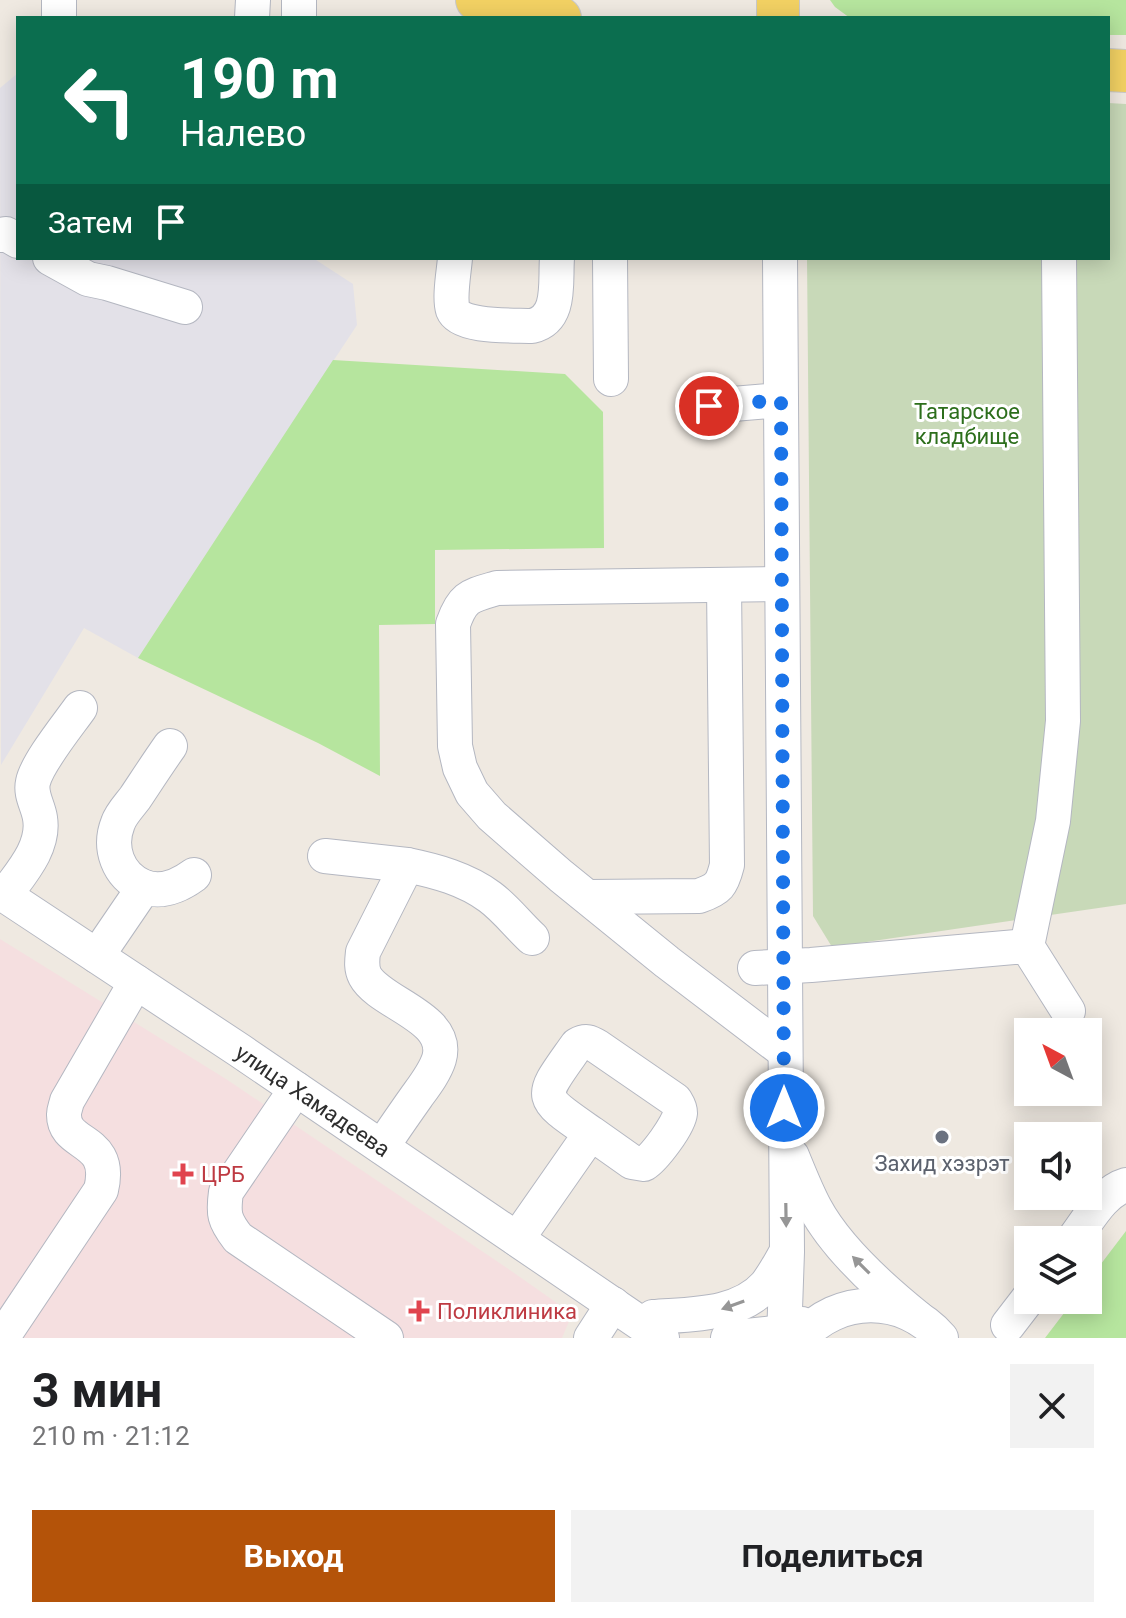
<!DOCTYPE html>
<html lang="ru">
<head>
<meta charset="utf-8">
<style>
  :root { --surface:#fff; --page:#f2f2f2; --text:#202124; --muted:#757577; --accent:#b45309 }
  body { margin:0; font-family:Roboto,sans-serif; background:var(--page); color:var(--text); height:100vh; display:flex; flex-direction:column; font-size:30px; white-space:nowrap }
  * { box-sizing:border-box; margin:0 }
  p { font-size:26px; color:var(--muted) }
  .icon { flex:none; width:44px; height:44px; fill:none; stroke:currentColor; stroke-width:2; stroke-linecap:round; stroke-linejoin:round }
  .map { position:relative; height:1338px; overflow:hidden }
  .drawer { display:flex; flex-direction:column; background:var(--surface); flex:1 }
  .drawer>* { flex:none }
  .top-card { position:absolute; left:16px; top:16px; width:1094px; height:244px; border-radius:0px; box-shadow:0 4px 20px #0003; background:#0b6e4f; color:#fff; overflow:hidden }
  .needle { width:52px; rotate:319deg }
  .buttons { position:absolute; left:1014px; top:1018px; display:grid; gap:16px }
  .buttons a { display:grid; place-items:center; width:88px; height:88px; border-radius:0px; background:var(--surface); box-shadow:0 4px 20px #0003; font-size:40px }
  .pin { position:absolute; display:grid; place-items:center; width:68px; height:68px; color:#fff; margin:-34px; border:4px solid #fff; border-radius:50%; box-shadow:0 2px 8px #0007 }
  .me { position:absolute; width:88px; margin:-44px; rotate:0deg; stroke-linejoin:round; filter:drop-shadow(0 0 6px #0008) }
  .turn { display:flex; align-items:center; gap:28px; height:168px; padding:0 32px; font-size:36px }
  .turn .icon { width:104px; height:104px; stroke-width:2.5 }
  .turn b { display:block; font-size:56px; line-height:68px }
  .then { display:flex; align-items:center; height:76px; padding:0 32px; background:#0003; gap:16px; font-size:30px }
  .round { display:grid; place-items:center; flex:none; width:84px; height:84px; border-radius:0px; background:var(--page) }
  .head { display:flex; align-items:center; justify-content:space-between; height:136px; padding:0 32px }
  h1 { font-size:48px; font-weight:700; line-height:60px }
  .action { display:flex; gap:16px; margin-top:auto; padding:16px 32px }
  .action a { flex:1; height:92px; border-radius:0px; background:var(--accent); color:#fff; font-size:32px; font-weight:700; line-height:92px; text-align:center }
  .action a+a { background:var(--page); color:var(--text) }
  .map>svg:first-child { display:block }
  .industrial { fill:#e3e1e8 }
  .medical { fill:#f5dfe0 }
  .green { fill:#b6e59e }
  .cemetery { fill:#c8d9b8 }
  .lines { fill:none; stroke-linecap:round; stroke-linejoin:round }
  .minor-casing { stroke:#b4b7c1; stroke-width:36 }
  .major-casing { stroke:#c9c9c9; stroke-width:44 }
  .minor { stroke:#fff; stroke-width:34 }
  .major { stroke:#f2d163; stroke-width:42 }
  .oneway { fill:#969696 }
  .route { stroke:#1a73e8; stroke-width:14; stroke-dasharray:0 25.2 }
  .worship-dot { fill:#6b7280; stroke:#fff; stroke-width:3 }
  .health-dot { fill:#e0444e; stroke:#fff; stroke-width:3 }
  .labels { text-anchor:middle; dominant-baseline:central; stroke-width:6; stroke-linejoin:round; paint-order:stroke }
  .park-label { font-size:22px; fill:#2c6e1b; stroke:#fff }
  .street-label { font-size:22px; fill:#2e2e2e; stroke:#fff }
  .worship-label { font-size:22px; fill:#5b616d; stroke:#fff }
  .health-label { font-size:22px; fill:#be3a42; stroke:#fff; text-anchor:start }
</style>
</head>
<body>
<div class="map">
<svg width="1126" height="1338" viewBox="0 0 1126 1338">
  <rect width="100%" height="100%" fill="#efe9e1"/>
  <path class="industrial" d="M 18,73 L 18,258 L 313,258 L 353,284 L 357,325 L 138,658 L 84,628 L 1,765 L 0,88 Z"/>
  <path class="medical" d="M 0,939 L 226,1079 L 507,1268 L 564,1308 L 570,1319 L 562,1338 L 0,1338 Z"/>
  <g class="green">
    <path d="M 830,0 L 1126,0 L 1126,35 L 1108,35 L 1108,18 L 850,18 L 835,7 Z"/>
    <path d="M 333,360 L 565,374 L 603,412 L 604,548 L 435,550 L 435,624 L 379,625 L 380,776 L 318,743 L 138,658 Z"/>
    <path d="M 1126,1231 L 1126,1338 L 1045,1338 L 1074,1300 L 1088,1300 L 1088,1281 Z"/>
  </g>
  <path class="cemetery" d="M 1108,103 L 1126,104 L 1126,904 L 832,947 L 813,916 L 807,258 L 1108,258 Z"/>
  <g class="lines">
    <defs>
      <g id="minor">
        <path d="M 59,18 L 59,0"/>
        <path d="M 252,18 L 253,0"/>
        <path d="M 299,18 L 299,0"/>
        <path d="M 0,235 L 6,234 L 18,241"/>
        <path d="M 50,258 L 88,279 L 107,283 L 185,307"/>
        <path d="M 455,258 C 454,271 449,298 453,310 C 460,328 514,325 532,326 C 562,319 555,282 557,258"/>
        <path d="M 610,258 L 611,379"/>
        <path d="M 780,258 L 787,1252 L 784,1338"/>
        <path d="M 709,406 L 781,400"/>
        <path d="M 782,584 L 497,588 C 470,596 463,596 453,624 L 455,746 L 460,768 L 472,793 L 492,816 L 561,876 L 667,962 L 784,1051"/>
        <path d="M 170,746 C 158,763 147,780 135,798 C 129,806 121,814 118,823 C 108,848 118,875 142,886 C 160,894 179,886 194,875"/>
        <path d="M 325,856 L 407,865"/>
        <path id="s1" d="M 0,892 L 239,1050 L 662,1338"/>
        <path d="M 5,895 C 21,873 45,847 40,818 C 38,805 30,795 33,782 C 37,763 68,725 80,708"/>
        <path d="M 588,897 L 699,896 C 719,889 722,885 727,865 L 724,585"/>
        <path d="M 1027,946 L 1053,821 L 1063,721 L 1059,258"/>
        <path d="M 97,956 L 144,887"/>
        <path d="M 755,968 L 811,965 L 1027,946 L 1068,1011"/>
        <path d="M 296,1089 L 226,1192 C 223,1214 224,1220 238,1238 L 386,1338"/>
        <path d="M 382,1147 C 393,1130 405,1113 417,1096 C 425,1085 435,1072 439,1059 C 451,1017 380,1004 365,976 C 361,968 362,961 363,952 L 407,865 C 436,871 466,879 490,897 C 505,908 518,925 532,938"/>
        <path d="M 792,1156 C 799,1173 806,1191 815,1208 C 837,1249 882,1289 918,1318"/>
        <path d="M 517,1239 L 591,1133 L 632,1162 L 644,1164 C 654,1158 679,1125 680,1113 C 680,1107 678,1105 675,1100 L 598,1047 C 590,1042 586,1040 577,1045 C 539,1099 536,1095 591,1133"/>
        <path d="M 1073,1240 C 1088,1221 1102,1192 1126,1185"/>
        <path d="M 653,1317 C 690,1314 739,1316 766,1285 C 774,1275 780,1263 786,1253"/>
        <path d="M 1008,1325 L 1028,1299"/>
        <path d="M 2,1338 L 101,1190 C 114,1136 63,1148 64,1114 C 64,1110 66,1106 67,1101 L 136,982"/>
        <path d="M 591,1338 L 613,1304"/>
        <path d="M 728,1338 L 784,1332 L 802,1324"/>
        <path d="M 801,1338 C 837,1295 904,1294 941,1338"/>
      </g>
      <g id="major">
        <path d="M 477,0 L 560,18"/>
        <path d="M 778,0 L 778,18"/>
        <path d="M 1108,70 L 1126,71"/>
      </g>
    </defs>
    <use href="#minor" class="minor-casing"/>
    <use href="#major" class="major-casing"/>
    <use href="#minor" class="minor"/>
    <use href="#major" class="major"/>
  </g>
  <defs><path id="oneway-solid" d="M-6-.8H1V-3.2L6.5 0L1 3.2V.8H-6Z" transform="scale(2)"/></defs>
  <g class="oneway">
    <use href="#oneway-solid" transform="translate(786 1215) rotate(89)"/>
    <use href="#oneway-solid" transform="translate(861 1265) rotate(-135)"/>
    <use href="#oneway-solid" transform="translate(733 1305) rotate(160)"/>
  </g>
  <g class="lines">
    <path class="route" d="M 709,406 L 781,400 L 784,1108"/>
  </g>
  <circle class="worship-dot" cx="942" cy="1137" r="8"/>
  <g class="health-dot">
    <path d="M179 1162h8v8h8v8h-8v8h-8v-8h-8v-8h8z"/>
    <path d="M415 1299h8v8h8v8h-8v8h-8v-8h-8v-8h8z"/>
  </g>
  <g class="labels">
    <g class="park-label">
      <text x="967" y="411">Татарское<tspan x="967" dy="25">кладбище</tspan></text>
    </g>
    <g class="street-label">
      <text stroke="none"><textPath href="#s1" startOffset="376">улица Хамадеева</textPath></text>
    </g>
    <g class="worship-label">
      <text x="942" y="1163">Захид хэзрэт</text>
    </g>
    <g class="health-label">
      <text x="201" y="1174">ЦРБ</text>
      <text x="437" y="1311">Поликлиника</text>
    </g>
  </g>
</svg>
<div class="buttons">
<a><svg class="needle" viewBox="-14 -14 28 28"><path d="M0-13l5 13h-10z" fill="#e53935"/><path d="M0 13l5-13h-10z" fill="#757577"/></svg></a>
<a><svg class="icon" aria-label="sound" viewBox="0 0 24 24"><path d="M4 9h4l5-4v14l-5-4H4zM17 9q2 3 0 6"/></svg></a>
<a><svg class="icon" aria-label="layers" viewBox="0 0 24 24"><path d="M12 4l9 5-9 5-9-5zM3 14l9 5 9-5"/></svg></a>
</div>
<div class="pin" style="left:709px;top:406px;background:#d93025"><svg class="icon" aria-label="arrive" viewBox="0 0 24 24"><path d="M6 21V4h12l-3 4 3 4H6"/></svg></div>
<svg class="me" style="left:784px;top:1108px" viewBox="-20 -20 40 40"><circle r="17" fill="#1a73e8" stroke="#fff" stroke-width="3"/><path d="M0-11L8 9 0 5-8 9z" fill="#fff"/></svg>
<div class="top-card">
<div class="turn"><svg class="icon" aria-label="left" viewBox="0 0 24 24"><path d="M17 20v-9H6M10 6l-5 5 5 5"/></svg><div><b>190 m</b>Налево</div></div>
<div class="then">Затем<svg class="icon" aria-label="arrive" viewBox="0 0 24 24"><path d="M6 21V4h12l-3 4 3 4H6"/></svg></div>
</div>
</div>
<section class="drawer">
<div class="head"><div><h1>3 мин</h1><p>210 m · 21:12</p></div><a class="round"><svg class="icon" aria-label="close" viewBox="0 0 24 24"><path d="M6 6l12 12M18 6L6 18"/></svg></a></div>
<div class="action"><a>Выход</a><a>Поделиться</a></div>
</section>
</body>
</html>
